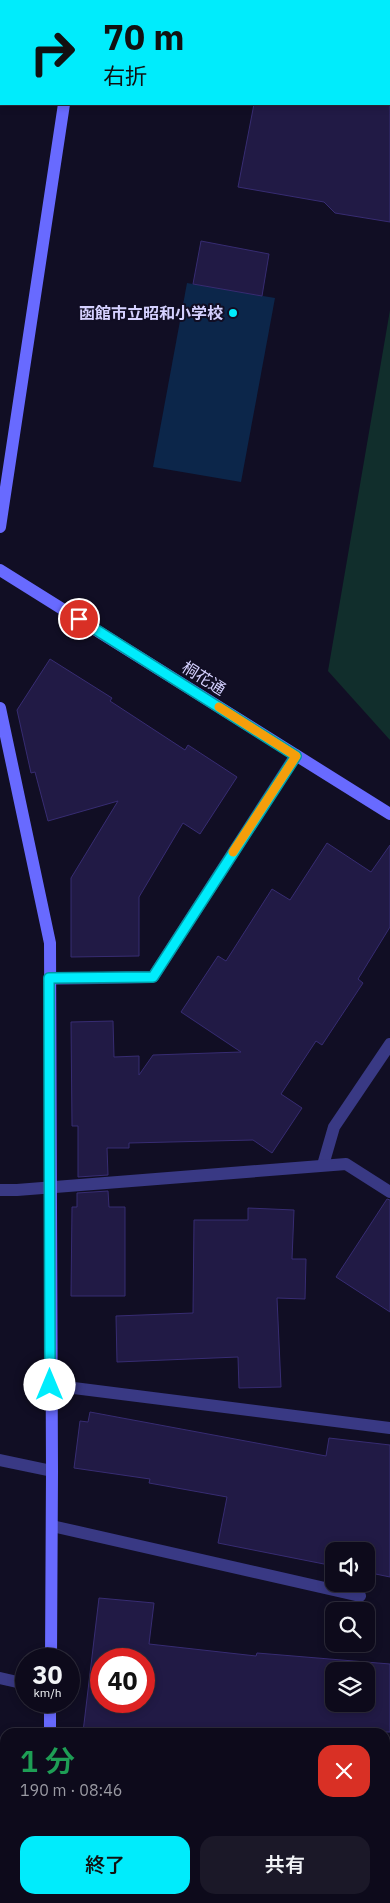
<!DOCTYPE html>
<html lang="ja">
<head>
<meta charset="utf-8">
<style>
  :root { --surface:#0d0a1b; --page:#1b1828; --text:#f1f3f6; --muted:#9a9aa3; --line:#2d2b3a; --accent:#00ecfc }
  body { margin:0; font-family:"IBM Plex Sans","Noto Sans JP",sans-serif; background:var(--page); color:var(--text); height:100vh; display:flex; flex-direction:column; font-size:19px; white-space:nowrap }
  * { box-sizing:border-box; margin:0 }
  p { font-size:16px; color:var(--muted) }
  .icon { flex:none; width:28px; height:28px; fill:none; stroke:currentColor; stroke-width:2; stroke-linecap:round; stroke-linejoin:round }
  .map { position:relative; flex:1; overflow:hidden }
  .sheet { position:absolute; left:0px; top:1728px; width:390px; height:176px; display:flex; flex-direction:column; background:var(--surface); border-radius:15px 15px 0 0; box-shadow:0 2px 8px #0003,0 0 0 1px var(--line) }
  .sheet>* { flex:none }
  .guide { position:absolute; left:0px; top:0px; width:390px; height:105px; box-shadow:0 2px 8px #0003,0 0 0 1px var(--line); background:#00ecfc; color:#111; overflow:hidden }
  .controls { position:absolute; left:325px; top:1542px; display:grid; gap:10px }
  .controls a { display:grid; place-items:center; width:50px; height:50px; border-radius:10px; background:var(--surface); box-shadow:0 2px 8px #0003,0 0 0 1px var(--line); font-size:25px }
  .speed { position:absolute; left:15px; top:1648px; display:flex; gap:10px; font-size:25px; font-weight:700; text-align:center }
  .speed>* { display:grid; place-content:center; width:65px; height:65px; border-radius:50%; background:var(--surface); box-shadow:0 2px 8px #0003,0 0 0 1px var(--line); line-height:1 }
  .speed small { font-size:12px; font-weight:400 }
  .speed .limit { border:8px solid #d22; background:#fff; color:#111 }
  .pin { position:absolute; display:grid; place-items:center; width:42px; height:42px; color:#fff; margin:-21px; border:2px solid #fff; border-radius:50%; box-shadow:0 1px 5px #0007 }
  .me { position:absolute; width:55px; margin:-28px; rotate:0deg; stroke-linejoin:round; filter:drop-shadow(0 0 4px #0008) }
  .turn { display:flex; align-items:center; gap:18px; height:105px; padding:0 20px; font-size:22px }
  .turn .icon { width:65px; height:65px; stroke-width:2.5 }
  .turn b { display:block; font-size:35px; line-height:42px }
  .round { display:grid; place-items:center; flex:none; width:52px; height:52px; border-radius:15px; background:var(--page) }
  .overview { display:flex; align-items:center; justify-content:space-between; height:85px; padding:0 20px }
  h1 { font-size:30px; font-weight:600; line-height:38px; color:#1e9e55 }
  .cta { display:flex; gap:10px; margin-top:auto; padding:10px 20px }
  .cta a { flex:1; height:58px; border-radius:15px; background:var(--accent); color:#111; font-size:20px; font-weight:600; line-height:58px; text-align:center }
  .cta a+a { background:var(--page); color:var(--text) }
  .map>svg:first-child { display:block }
  .green { fill:#112e2c }
  .water { fill:#0c264a }
  .lines { fill:none; stroke-linecap:round; stroke-linejoin:round }
  .stream { stroke:#0c264a; stroke-width:11 }
  .building { fill:#211a45; stroke:#372c72; fill-rule:evenodd }
  .street { stroke:#393984; stroke-width:12 }
  .secondary { stroke:#686aff; stroke-width:12 }
  .route-casing { stroke:#0099a4; stroke-width:12 }
  .route { stroke:#00ecfc; stroke-width:9 }
  .slow { stroke:#f59e0b; stroke-width:9 }
  .poi-dot { fill:#00ecfc; stroke:#110e24; stroke-width:2 }
  .labels { text-anchor:middle; dominant-baseline:central; stroke-width:4; stroke-linejoin:round; paint-order:stroke }
  .poi-label { font-size:16px; font-weight:bold; fill:#d5d1ff; stroke:#110e24; text-anchor:end }
  .street-label { font-size:16px; fill:#d5d1ff; stroke:#110e24 }
</style>
</head>
<body>
<div class="map">
<svg width="390" height="1903" viewBox="0 0 390 1903">
  <rect width="100%" height="100%" fill="#110e24"/>
  <path class="green" d="M 390,310 L 390,740 L 328,671 Z"/>
  <path class="water" d="M 187,283 L 275,298 L 241,482 L 153,467 Z"/>
  <g class="lines">
    <g class="stream">
      <path d="M 385,1831 L 390,1820"/>
      <path d="M 350,1903 L 352,1899"/>
    </g>
  </g>
  <g class="building">
    <path d="M 254,104 L 390,104 L 390,222 L 335,213 L 324,202 L 238,187 Z"/>
    <path d="M 201,241 L 269,254 L 262,296 L 193,284 Z"/>
    <path d="M 50,659 L 112,698 L 110,701 L 185,750 L 188,745 L 237,777 L 200,834 L 183,823 L 139,897 L 139,956 L 71,957 L 71,878 L 118,801 L 48,821 L 35,772 L 31,773 L 17,710 Z"/>
    <path d="M 327,843 L 371,872 L 390,845 L 390,927 L 358,979 L 363,983 L 322,1045 L 316,1041 L 281,1094 L 302,1108 L 272,1153 L 253,1140 L 129,1143 L 129,1148 L 107,1148 L 108,1175 L 78,1177 L 78,1126 L 72,1126 L 71,1022 L 113,1021 L 114,1057 L 139,1056 L 139,1075 L 153,1055 L 241,1052 L 181,1012 L 218,956 L 226,961 L 272,889 L 290,900 Z"/>
    <path d="M 108,1191 L 109,1207 L 125,1207 L 125,1296 L 71,1296 L 72,1207 L 77,1207 L 77,1193 Z"/>
    <path d="M 387,1199 L 390,1200 L 390,1312 L 336,1277 Z"/>
    <path d="M 248,1208 L 294,1210 L 292,1259 L 306,1259 L 305,1299 L 277,1298 L 281,1387 L 239,1388 L 238,1357 L 117,1362 L 116,1316 L 193,1313 L 194,1220 L 248,1220 Z"/>
    <path d="M 90,1412 L 326,1456 L 329,1438 L 390,1445 L 390,1577 L 366,1572 L 366,1551 L 334,1551 L 334,1566 L 218,1543 L 227,1497 L 149,1483 L 150,1479 L 74,1468 L 80,1421 L 88,1422 Z"/>
    <path d="M 99,1598 L 154,1603 L 149,1644 L 256,1656 L 257,1653 L 390,1664 L 390,1732 L 83,1732 ZM 101,1659 L 144,1659 L 144,1701 L 101,1701 ZM 334,1671 L 366,1671 L 366,1704 L 334,1704 Z"/>
  </g>
  <g class="lines">
    <g class="street">
      <path d="M 49,979 L 153,977 L 296,755"/>
      <path d="M 323,1165 L 334,1127 L 390,1044"/>
      <path d="M 0,1190 L 17,1190 L 346,1164 L 390,1192"/>
      <path d="M 50,1385 L 390,1428"/>
      <path d="M 0,1460 L 52,1471"/>
      <path d="M 52,1526 L 360,1596"/>
      <path d="M 0,1678 L 26,1684"/>
      <path d="M 385,1889 L 390,1878"/>
      <path d="M 378,1903 L 380,1899"/>
    </g>
    <g class="secondary">
      <path d="M 79,1 L 79,0"/>
      <path d="M 0,527 L 64,104"/>
      <path d="M 0,570 L 390,814"/>
      <path d="M 0,708 L 50,943 L 52,1471 L 51,1659"/>
      <path d="M 50,1701 L 50,1732"/>
      <path d="M 50,1899 L 50,1903"/>
    </g>
  </g>
  <g class="lines">
    <defs>
      <path id="route" d="M 50,1385 L 49,978 L 153,977 L 296,756 L 79,619"/>
    </defs>
    <use href="#route" class="route-casing"/>
    <use href="#route" class="route"/>
    <path class="slow" d="M 219,707 L 296,756 L 233,852"/>
  </g>
  <circle class="poi-dot" cx="233" cy="313" r="5"/>
  <g class="labels">
    <g class="poi-label">
      <text x="223" y="313">函館市立昭和小学校</text>
    </g>
    <g class="street-label">
      <text transform="translate(204 678) rotate(32)">桐花通</text>
    </g>
  </g>
</svg>
<div class="controls">
<a><svg class="icon" aria-label="sound" viewBox="0 0 24 24"><path d="M4 9h4l5-4v14l-5-4H4zM17 9q2 3 0 6"/></svg></a>
<a><svg class="icon" aria-label="search" viewBox="0 0 24 24"><circle cx="10" cy="10" r="6"/><path d="M15 15l6 6"/></svg></a>
<a><svg class="icon" aria-label="layers" viewBox="0 0 24 24"><path d="M12 4l9 5-9 5-9-5zM3 14l9 5 9-5"/></svg></a>
</div>
<div class="speed"><div>30<small>km/h</small></div><div class="limit">40</div></div>
<div class="pin" style="left:79px;top:619px;background:#d93025"><svg class="icon" aria-label="arrive" viewBox="0 0 24 24"><path d="M6 21V4h12l-3 4 3 4H6"/></svg></div>
<svg class="me" style="left:50px;top:1385px" viewBox="-20 -20 40 40"><circle r="19" fill="#fff"/><path d="M0-13L10 11 0 6-10 11z" fill="#00ecfc"/></svg>
<div class="guide">
<div class="turn"><svg class="icon" aria-label="right" viewBox="0 0 24 24"><path d="M7 20v-9h11M14 6l5 5-5 5"/></svg><div><b>70 m</b>右折</div></div>
</div>
<section class="sheet">
<div class="overview"><div><h1>1 分</h1><p>190 m · 08:46</p></div><a class="round" style="background:#d93025;color:#fff"><svg class="icon" aria-label="close" viewBox="0 0 24 24"><path d="M6 6l12 12M18 6L6 18"/></svg></a></div>
<div class="cta"><a>終了</a><a>共有</a></div>
</section>
</div>
</body>
</html>
